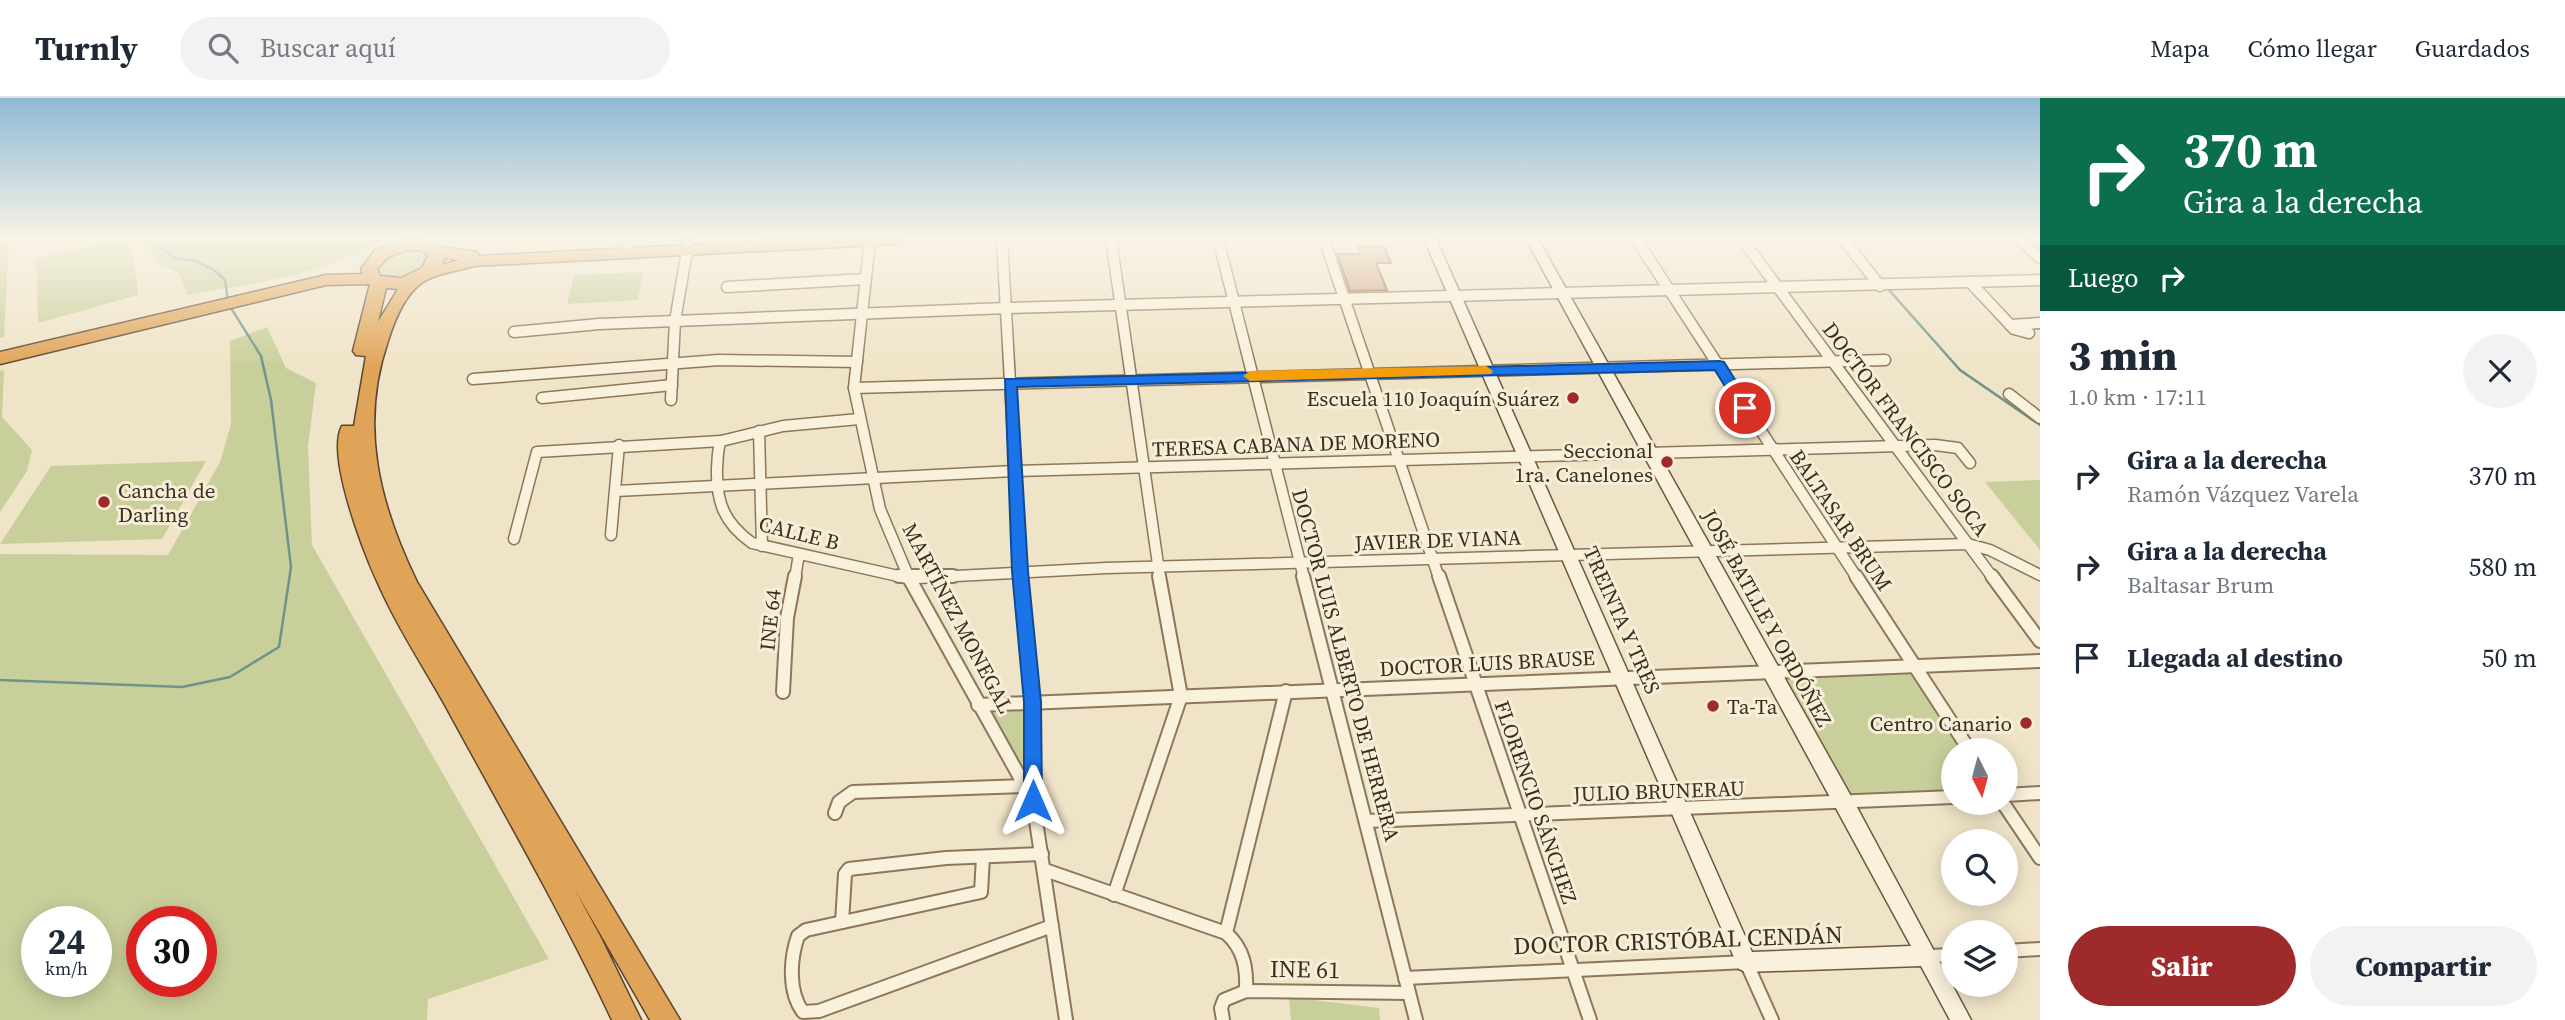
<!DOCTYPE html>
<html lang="es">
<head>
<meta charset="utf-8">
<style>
  :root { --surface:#fff; --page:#f2f2f3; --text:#1f2937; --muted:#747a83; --line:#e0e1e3; --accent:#9e2a2b }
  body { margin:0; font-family:"Source Serif 4",serif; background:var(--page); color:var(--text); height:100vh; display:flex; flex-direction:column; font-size:26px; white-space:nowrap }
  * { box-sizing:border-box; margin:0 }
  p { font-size:23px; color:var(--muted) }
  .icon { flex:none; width:38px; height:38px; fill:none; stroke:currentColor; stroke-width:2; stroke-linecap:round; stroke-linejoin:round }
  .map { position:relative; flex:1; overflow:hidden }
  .sheet { display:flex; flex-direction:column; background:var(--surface); width:525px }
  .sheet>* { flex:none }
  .top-card { background:#0b6e4f; color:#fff; overflow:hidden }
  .needle { width:46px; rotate:174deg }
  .buttons { position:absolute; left:1941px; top:640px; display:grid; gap:14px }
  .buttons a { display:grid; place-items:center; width:77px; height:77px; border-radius:50%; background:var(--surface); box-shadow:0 4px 18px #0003; font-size:35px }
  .speed { position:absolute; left:21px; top:808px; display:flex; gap:14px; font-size:35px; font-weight:700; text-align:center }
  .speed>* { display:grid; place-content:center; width:91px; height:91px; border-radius:50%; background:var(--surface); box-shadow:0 4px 18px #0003; line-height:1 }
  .speed small { font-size:18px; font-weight:400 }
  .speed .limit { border:10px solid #d22; background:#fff; color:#111 }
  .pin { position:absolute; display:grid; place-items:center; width:60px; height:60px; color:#fff; margin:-30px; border:4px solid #fff; border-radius:50%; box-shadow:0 2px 7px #0007 }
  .me { position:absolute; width:77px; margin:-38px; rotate:0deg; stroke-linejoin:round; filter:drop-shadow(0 0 5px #0008) }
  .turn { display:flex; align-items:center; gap:24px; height:147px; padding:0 28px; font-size:32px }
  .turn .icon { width:91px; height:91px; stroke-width:2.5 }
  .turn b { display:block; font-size:49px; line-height:60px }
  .then { display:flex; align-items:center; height:66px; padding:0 28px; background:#0003; gap:14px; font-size:26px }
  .round { display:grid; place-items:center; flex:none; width:74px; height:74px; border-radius:37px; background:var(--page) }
  .overview { display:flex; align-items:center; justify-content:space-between; height:119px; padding:0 28px }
  h1 { font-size:42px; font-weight:800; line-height:52px }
  .cta { display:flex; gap:14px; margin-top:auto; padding:14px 28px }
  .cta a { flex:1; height:80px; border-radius:42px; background:var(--accent); color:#fff; font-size:28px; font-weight:800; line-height:80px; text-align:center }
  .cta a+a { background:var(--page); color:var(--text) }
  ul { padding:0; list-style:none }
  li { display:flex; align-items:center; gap:21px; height:91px; padding:0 28px }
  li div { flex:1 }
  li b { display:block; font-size:26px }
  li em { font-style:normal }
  header { display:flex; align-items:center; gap:42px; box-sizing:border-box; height:98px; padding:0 35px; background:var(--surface); border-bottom:2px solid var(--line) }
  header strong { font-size:33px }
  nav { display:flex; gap:38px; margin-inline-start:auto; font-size:24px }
  .search { width:490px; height:63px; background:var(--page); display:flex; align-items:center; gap:18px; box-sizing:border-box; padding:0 24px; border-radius:38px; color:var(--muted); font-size:26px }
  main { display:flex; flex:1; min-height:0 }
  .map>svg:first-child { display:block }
  .green { fill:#c9cf9b; fill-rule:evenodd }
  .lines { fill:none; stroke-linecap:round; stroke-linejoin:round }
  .stream { stroke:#6f938a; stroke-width:2.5 }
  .building { fill:#cf9f7d; stroke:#8d5f41; stroke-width:2 }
  .street-far1-casing { stroke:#8d765c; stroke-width:13 }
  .street-casing { stroke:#8d765c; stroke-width:16 }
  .secondary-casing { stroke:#6f573f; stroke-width:3 }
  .highway-casing { stroke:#5b4430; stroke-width:3 }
  .street-far1 { stroke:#faf1dc; stroke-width:10 }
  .street { stroke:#faf1dc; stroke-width:12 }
  .secondary { fill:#faf1dc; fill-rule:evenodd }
  .highway { fill:#e0a458; fill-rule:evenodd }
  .route { fill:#1a73e8; stroke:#114b97; stroke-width:2 }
  .slow { fill:#f59e0b }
  .poi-dot { fill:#9e2a2b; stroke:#f7eed8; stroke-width:2.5 }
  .labels { text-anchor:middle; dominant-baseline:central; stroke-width:6; stroke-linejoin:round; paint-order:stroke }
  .poi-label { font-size:21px; fill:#3d2e20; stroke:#f7eed8; text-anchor:end }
  .street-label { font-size:21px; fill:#3d2e20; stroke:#f7eed8 }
  .near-street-label { font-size:24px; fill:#3d2e20; stroke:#f7eed8 }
</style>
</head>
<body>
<header>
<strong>Turnly</strong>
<div class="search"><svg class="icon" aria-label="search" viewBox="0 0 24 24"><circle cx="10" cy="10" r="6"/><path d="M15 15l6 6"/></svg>Buscar aquí</div>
<nav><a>Mapa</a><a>Cómo llegar</a><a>Guardados</a></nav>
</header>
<main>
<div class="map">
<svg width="2040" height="922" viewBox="0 0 2040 922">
  <rect width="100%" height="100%" fill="#f0e4c8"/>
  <g class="green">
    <path d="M 0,141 L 9,141 L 4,239 L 0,240 Z"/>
    <path d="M 112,141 L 132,141 L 138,197 L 38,225 L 36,161 Z"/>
    <path d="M 141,141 L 389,141 C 321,177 261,184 187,197 L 179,175 L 160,167 Z"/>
    <path d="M 419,150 L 431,153 C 418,180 406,181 378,178 L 377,169 C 387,156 402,152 419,150 Z"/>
    <path d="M 643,174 L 638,202 L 567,206 L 574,177 Z"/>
    <path d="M 267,229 L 286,270 L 316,285 L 308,348 L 312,447 L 549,861 L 428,901 L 427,922 L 0,922 L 0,456 L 168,457 L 220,364 L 231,326 L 230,243 ZM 37,824 L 96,824 L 96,884 L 37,884 ZM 142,824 L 201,824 L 201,884 L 142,884 Z"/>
    <path d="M 4,272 L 2,319 L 32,352 L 27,373 L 0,414 L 0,273 Z"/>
    <path d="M 206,363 L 162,441 L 0,446 L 51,368 Z"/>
    <path d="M 2040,382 L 2040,452 L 1985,384 Z"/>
    <path d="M 1911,569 L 1966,653 L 1953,653 L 1953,696 L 1848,701 L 1777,575 Z"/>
    <path d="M 1025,608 L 1026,675 L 989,610 Z"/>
    <path d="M 1289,899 L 1379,910 L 1380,922 L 1291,922 Z"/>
  </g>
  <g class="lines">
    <g class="stream">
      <path d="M 151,141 L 174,160 L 196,163 L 214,172 L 225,182 L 228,204"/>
      <path d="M 1889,192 L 1960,272 L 2040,327"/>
      <path d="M 0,582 L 182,589 L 230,579 L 279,549 L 291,469 L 271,302 L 261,258 L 231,210"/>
    </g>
  </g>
  <path class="building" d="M 1384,148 L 1391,165 L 1376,165 L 1387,192 L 1350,193 L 1337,156 L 1360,156 L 1358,149 Z"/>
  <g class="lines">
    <defs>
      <g id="street-far1">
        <path d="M 1002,141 L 1021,480"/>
        <path d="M 1111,141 L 1160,480"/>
        <path d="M 1218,141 L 1304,480"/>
        <path d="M 1324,141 L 1439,480"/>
        <path d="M 1636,141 L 1857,480"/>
        <path d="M 1742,141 L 1993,480"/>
        <path d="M 1843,141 L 1880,188"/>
        <path d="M 2019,141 L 2040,160"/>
        <path d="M 870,142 L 854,290 L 880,411 L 909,480"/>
        <path d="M 625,155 L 630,141"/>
        <path d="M 1970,184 L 2014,231 L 2029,235"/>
        <path d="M 727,189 L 866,181"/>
        <path d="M 2010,227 L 2040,225"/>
        <path d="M 514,234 L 599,226 L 1007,210 L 2040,182"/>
        <path d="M 473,281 L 719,262 L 857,264"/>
        <path d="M 854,290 L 1885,262"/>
        <path d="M 2009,296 L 2040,320"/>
        <path d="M 542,300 L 672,287"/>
        <path d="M 671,302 L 675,223 L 688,147"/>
        <path d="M 759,333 L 762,448"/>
        <path d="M 721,343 C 717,351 718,361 717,370 C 716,404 724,425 752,445 L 907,480"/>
        <path d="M 616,393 L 1014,373 L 1935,347 L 1958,350 L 1970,365"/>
        <path d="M 611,437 L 619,347"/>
        <path d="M 514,441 L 537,354 L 721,343 L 783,328 L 859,321"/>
        <path d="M 795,480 L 799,456"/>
        <path d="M 918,480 L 1106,470 L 1968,446 L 1990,452 L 2040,477"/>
      </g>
      <g id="street">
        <path d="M 899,478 L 953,478"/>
        <path d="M 908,478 L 1032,701"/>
        <path d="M 1020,478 L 1032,604 L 1033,703 L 1066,922"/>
        <path d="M 1303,478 L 1416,922"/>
        <path d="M 1439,478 L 1590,922"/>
        <path d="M 1856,478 L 1970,653"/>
        <path d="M 1992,478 L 2040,543"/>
        <path d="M 783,594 L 787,520 L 795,478"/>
        <path d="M 978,607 L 2040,563"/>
        <path d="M 2006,697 L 2040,695"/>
        <path d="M 2003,705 L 2040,760"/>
        <path d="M 835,715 L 839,704 L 853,694 L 1025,688"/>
        <path d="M 1367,723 L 1953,699"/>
        <path d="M 983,759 L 981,794 L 806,832 L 798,838 C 790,861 788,894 803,914 L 819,913 L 1052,828"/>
        <path d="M 1045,772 L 1226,835 C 1244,851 1247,870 1246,893"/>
        <path d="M 1114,797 L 1181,598 L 1159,478"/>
        <path d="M 842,824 L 845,776 L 849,771 L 946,760 L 1042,756"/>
        <path d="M 1226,835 L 1286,593"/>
        <path d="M 2006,853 L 2040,851"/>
        <path d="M 1928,858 L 1953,857"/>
        <path d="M 1405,880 L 1746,864 L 1772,922"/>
        <path d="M 1223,922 L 1221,910 L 1224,902 L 1246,893 L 1409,895"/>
      </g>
      <path id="secondary" d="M 1424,141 L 1436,141 L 1752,854 L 1911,848 L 1526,141 L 1538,141 L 1852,700 L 1971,922 L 1950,922 L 1921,868 L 1746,874 L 1739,871 Z"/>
      <path id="highway" d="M 800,141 L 903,141 L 895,146 L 474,168 C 457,173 432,176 419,187 C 403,200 394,224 388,243 C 359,327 379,406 417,484 L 680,922 L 650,922 L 574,790 L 600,838 L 641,922 L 612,922 C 562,815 502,712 445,607 C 422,566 395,525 376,481 C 363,452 326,357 342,328 L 354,328 L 366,258 L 356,257 L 353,253 L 370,186 L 326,187 L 0,266 L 0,254 L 326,177 L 363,176 L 361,171 L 375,152 L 403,142 L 423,142 L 439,149 L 477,154 L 479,158 ZM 406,152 L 421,152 L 428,157 L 422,170 L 401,180 L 380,178 L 377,171 L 387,160 ZM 445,160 L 459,162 L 442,167 ZM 386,190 L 398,191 L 378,224 Z"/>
    </defs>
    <use href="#street-far1" class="street-far1-casing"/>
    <use href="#street" class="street-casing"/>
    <use href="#secondary" class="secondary-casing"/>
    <use href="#highway" class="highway-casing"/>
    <use href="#street-far1" class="street-far1"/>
    <use href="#street" class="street"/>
    <use href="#secondary" class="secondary"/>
    <use href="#highway" class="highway"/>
  </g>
  <linearGradient id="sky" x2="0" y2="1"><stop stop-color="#8fbad6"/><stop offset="0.52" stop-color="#f8f3e6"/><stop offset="1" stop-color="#f8f3e6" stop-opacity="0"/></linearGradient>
  <rect width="2040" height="270" fill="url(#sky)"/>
  <path class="route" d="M 1719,263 L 1724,264 L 1750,306 L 1750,313 L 1740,313 L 1715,272 L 1017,289 L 1028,473 L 1041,604 L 1042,703 L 1039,709 L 1033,712 L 1026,709 L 1024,703 L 1024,604 L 1012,473 L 1005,281 Z"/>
  <path class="slow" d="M 1486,268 L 1493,273 L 1491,276 L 1250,283 L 1243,278 L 1250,273 Z"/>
  <g class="poi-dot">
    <circle cx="1573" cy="300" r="7"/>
    <circle cx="1667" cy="364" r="7"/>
    <circle cx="104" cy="404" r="7"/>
    <circle cx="1713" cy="608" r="7"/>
    <circle cx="2026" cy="625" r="7"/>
  </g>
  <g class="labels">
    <g class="poi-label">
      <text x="1559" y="300">Escuela 110 Joaquín Suárez</text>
      <text x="1653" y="352">Seccional<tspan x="1653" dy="24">1ra. Canelones</tspan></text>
      <text x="118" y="392" text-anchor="start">Cancha de<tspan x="118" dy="24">Darling</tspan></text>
      <text x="1727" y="608" text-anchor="start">Ta-Ta</text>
      <text x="2012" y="625">Centro Canario</text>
    </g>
    <g class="street-label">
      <text transform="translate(1906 331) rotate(53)">DOCTOR FRANCISCO SOCA</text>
      <text transform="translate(1296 346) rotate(-2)">TERESA CABANA DE MORENO</text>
      <text transform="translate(1841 422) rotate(56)">BALTASAR BRUM</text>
      <text transform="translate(799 435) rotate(14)">CALLE B</text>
      <text transform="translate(1438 442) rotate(-2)">JAVIER DE VIANA</text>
      <text transform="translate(958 520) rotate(62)">MARTÍNEZ MONEGAL</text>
      <text transform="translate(1767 520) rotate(61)">JOSÉ BATLLE Y ORDÓÑEZ</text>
      <text transform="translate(770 522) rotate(-84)">INE 64</text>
      <text transform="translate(1622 522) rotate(66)">TREINTA Y TRES</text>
      <text transform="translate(1487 565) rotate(-3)">DOCTOR LUIS BRAUSE</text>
      <text transform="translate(1346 567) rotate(75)">DOCTOR LUIS ALBERTO DE HERRERA</text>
      <text transform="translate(1659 693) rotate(-2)">JULIO BRUNERAU</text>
      <text transform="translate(1536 704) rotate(71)">FLORENCIO SÁNCHEZ</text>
    </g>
    <g class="near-street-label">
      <text transform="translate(1678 842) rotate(-2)">DOCTOR CRISTÓBAL CENDÁN</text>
      <text transform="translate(1305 871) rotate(1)">INE 61</text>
    </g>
  </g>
</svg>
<div class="buttons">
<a><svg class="needle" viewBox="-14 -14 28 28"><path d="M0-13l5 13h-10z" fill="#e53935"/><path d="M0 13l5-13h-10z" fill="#747a83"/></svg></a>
<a><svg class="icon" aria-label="search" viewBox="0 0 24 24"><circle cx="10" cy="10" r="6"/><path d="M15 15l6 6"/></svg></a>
<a><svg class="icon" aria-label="layers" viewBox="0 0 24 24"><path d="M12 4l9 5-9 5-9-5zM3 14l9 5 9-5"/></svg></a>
</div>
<div class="speed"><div>24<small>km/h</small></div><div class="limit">30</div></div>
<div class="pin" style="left:1745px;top:310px;background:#d93025"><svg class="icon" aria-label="arrive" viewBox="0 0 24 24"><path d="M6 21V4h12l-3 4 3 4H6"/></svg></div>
<svg class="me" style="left:1033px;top:703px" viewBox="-20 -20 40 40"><path d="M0-17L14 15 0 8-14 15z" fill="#1a73e8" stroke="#fff" stroke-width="4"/></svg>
</div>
<section class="sheet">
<div class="top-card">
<div class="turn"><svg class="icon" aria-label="right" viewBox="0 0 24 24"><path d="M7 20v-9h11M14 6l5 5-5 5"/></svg><div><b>370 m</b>Gira a la derecha</div></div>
<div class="then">Luego<svg class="icon" aria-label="right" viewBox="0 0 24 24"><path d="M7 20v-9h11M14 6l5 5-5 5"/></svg></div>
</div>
<div class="overview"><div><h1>3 min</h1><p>1.0 km · 17:11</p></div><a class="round"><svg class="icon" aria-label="close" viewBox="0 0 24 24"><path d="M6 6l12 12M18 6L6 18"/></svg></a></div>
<ul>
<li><svg class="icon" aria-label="right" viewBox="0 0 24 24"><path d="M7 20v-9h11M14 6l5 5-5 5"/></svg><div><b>Gira a la derecha</b><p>Ramón Vázquez Varela</p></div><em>370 m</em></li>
<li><svg class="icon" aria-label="right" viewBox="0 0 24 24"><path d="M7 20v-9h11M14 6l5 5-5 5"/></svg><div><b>Gira a la derecha</b><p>Baltasar Brum</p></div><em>580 m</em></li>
<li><svg class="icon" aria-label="arrive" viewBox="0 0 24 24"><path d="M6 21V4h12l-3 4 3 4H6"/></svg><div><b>Llegada al destino</b></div><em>50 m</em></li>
</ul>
<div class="cta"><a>Salir</a><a>Compartir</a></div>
</section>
</main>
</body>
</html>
